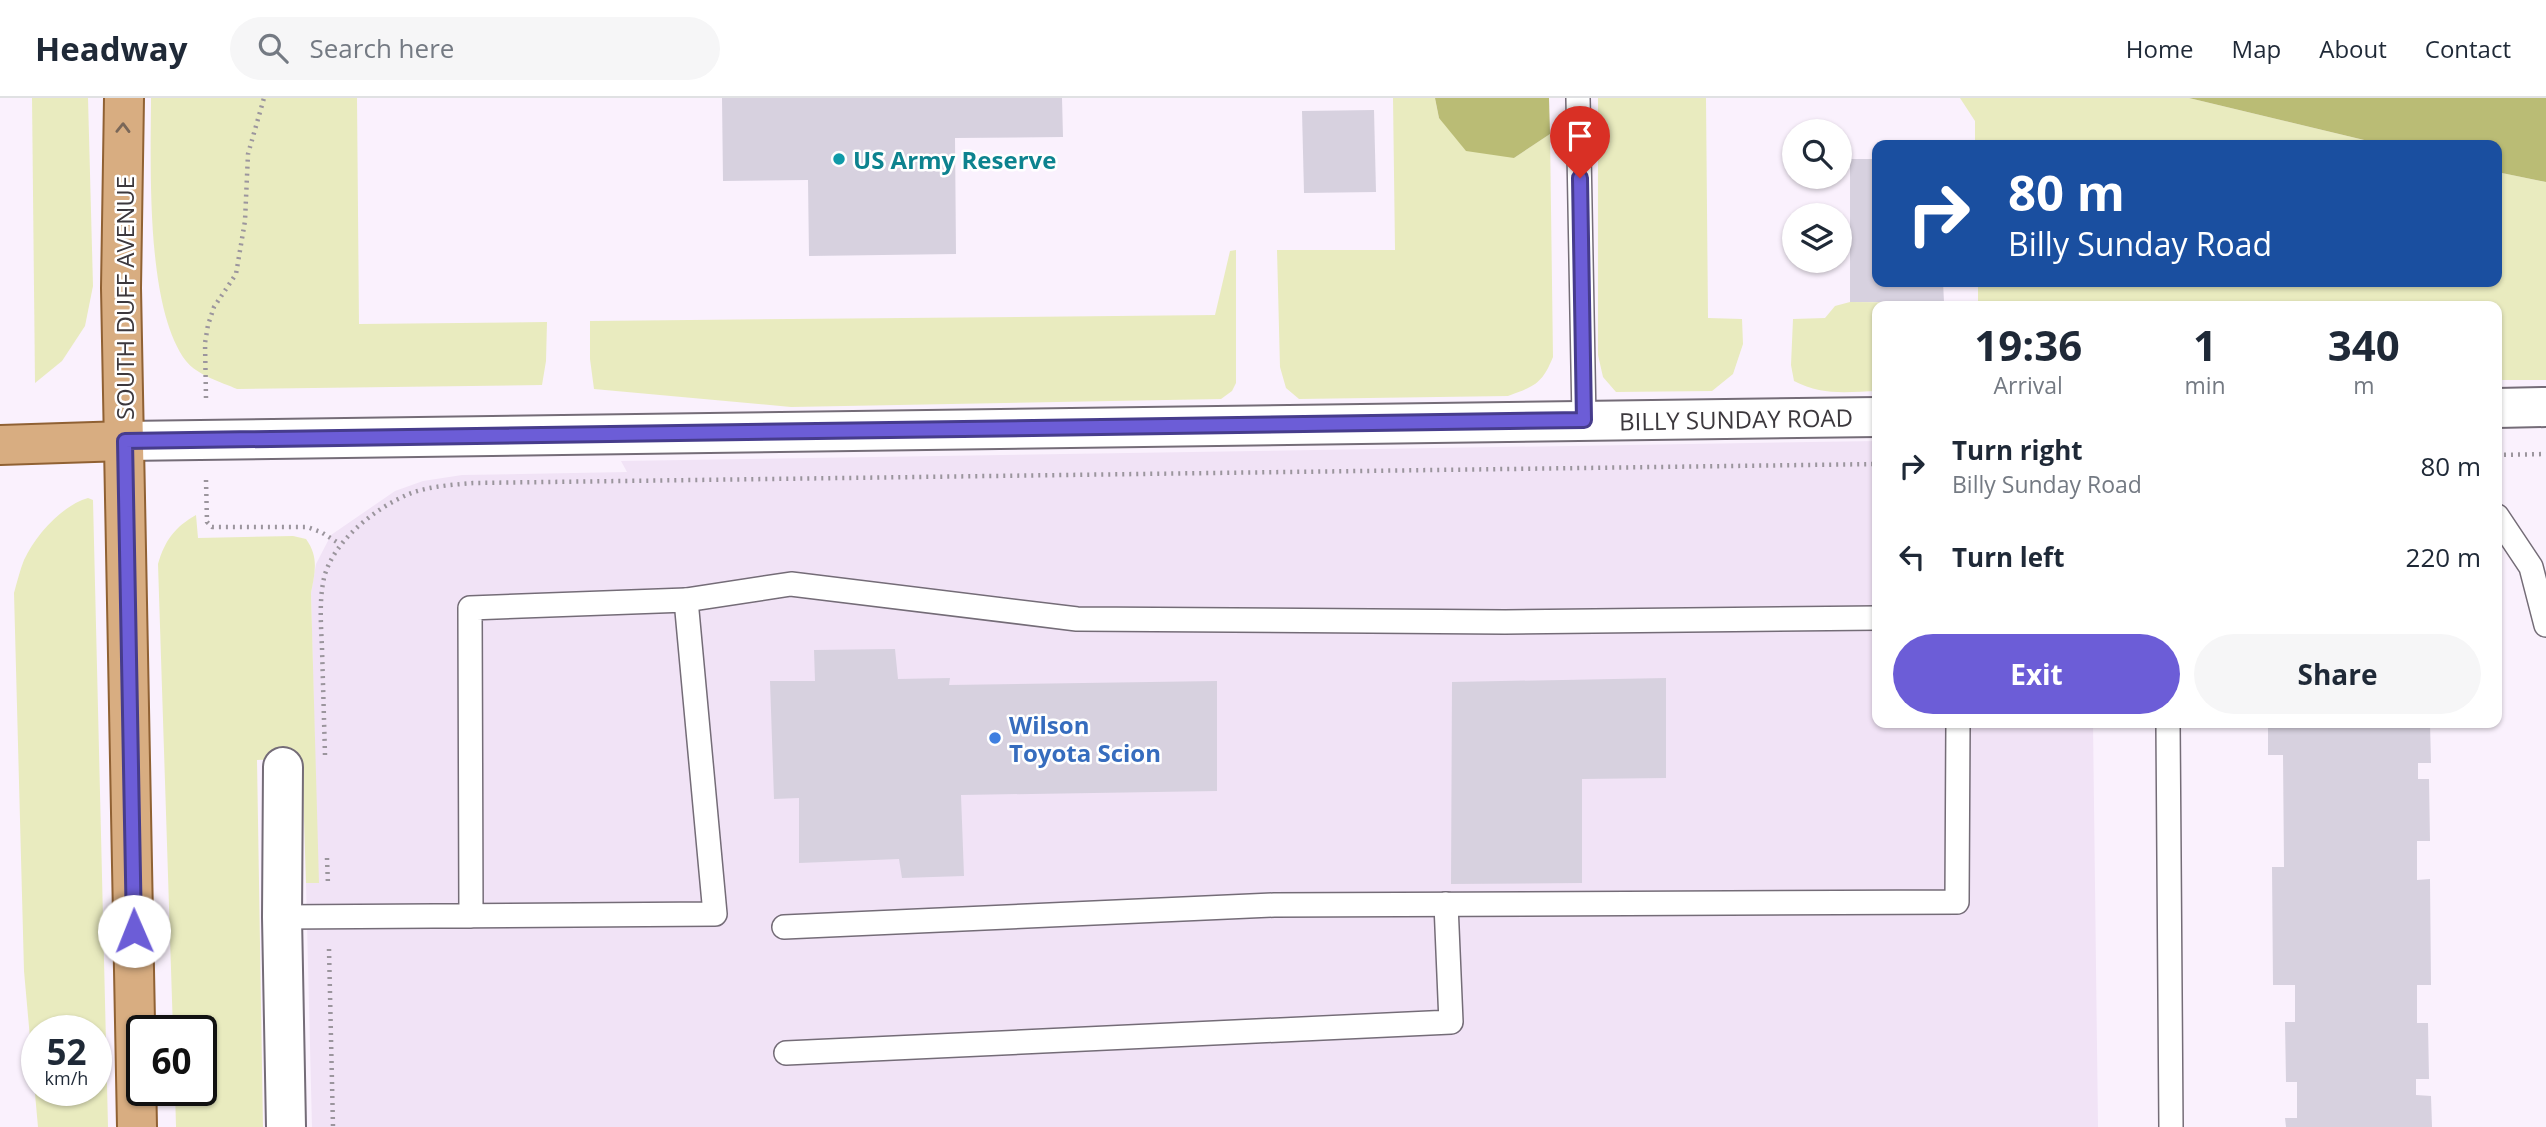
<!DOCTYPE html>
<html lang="en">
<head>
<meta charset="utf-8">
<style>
  :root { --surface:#fff; --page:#f6f6f7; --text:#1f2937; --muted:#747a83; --line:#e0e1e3; --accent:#6c5dd7 }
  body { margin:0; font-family:"Open Sans",sans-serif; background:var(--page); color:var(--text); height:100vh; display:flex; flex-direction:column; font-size:26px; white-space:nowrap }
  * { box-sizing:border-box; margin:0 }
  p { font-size:23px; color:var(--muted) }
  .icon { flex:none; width:38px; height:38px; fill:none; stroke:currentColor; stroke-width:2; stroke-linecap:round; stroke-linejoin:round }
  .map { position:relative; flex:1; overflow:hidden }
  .side { position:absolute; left:1872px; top:203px; width:630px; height:427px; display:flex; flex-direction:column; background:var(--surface); border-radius:14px; box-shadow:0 2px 5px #0004 }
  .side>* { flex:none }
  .guide { position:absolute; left:1872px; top:42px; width:630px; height:147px; border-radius:14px; box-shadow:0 2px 5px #0004; background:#1a4fa0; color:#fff; overflow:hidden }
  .fabs { position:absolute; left:1782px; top:21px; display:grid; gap:14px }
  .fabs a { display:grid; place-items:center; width:70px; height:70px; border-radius:50%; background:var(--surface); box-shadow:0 2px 5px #0004; font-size:35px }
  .speed { position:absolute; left:21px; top:917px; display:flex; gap:14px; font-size:35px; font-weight:700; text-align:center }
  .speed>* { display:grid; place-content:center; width:91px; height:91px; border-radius:50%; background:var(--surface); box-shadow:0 2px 5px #0004; line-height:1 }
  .speed small { font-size:18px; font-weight:400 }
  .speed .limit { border:4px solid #111; border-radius:10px; background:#fff; color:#111 }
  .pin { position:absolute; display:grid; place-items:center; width:60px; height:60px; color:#fff; margin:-72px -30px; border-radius:50% 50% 50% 0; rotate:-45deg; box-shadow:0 0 7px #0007 }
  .pin .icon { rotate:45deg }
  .me { position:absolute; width:77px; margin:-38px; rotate:359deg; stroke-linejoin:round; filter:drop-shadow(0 0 5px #0008) }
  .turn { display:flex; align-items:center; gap:24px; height:147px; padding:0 21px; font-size:32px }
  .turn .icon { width:91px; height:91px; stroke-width:2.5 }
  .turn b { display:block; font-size:49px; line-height:60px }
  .eta { display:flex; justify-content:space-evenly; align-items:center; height:119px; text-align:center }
  .eta b { font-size:42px; font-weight:700; line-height:49px }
  .primary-button { display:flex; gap:14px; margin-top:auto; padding:14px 21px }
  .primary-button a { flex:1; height:80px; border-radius:42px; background:var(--accent); color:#fff; font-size:28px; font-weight:700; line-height:80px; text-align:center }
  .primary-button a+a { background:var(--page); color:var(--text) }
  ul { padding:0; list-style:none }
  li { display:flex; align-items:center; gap:21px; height:91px; padding:0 21px }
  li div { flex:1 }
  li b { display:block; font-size:26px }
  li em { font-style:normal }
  header { display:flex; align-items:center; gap:42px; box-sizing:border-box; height:98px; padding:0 35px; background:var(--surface); border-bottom:2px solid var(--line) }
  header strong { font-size:33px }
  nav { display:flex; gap:38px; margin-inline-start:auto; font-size:24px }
  .search { width:490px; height:63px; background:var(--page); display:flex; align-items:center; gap:18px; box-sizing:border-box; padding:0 24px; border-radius:38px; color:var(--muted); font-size:26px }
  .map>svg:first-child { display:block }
  .built { fill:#f1e3f6 }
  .green { fill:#e9ebbf; fill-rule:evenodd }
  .forest { fill:#babc75 }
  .building { fill:#d7d1df }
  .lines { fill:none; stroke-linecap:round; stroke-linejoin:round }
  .lane-casing { stroke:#746c77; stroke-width:26 }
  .street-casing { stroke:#746c77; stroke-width:42 }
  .primary-casing { stroke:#906133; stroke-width:42 }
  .path { stroke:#9b959d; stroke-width:4.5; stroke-dasharray:2 5; stroke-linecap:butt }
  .lane { stroke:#fff; stroke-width:23 }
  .street { stroke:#fff; stroke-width:38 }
  .primary { stroke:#d8ad81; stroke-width:38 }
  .oneway { stroke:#7a6758 }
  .route-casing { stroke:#463c8c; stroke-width:18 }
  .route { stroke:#6c5dd7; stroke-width:12 }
  .culture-dot { fill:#0f9aa8; stroke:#fff; stroke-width:2.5 }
  .shop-dot { fill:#3f7fe0; stroke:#fff; stroke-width:2.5 }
  .labels { text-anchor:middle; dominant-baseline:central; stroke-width:5; stroke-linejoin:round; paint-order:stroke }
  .culture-label { font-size:24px; font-weight:bold; fill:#0d838f; stroke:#fff; text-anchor:start }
  .street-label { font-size:24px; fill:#3c383d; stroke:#fff }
  .shop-label { font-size:24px; font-weight:bold; fill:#366cbe; stroke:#fff; text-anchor:start }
</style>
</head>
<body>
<header>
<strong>Headway</strong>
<div class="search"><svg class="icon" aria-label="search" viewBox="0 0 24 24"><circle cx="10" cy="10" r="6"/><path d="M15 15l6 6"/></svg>Search here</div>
<nav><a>Home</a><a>Map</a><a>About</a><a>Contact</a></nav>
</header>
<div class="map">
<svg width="2546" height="1029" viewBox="0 0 2546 1029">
  <rect width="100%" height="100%" fill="#faf1fd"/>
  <path class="built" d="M 1878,343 L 1878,625 L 2093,625 L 2098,1029 L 312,1029 L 306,785 L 318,785 L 311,495 L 316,466 L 331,437 L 395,393 L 423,383 L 462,377 L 627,374 L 621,363 Z"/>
  <g class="green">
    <path d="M 32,0 L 88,0 L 93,188 L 85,228 L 62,263 L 35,285 Z"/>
    <path d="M 151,0 L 357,0 L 359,226 L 547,224 L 546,263 L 542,287 L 237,291 C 221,284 197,277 186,263 C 145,209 151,67 151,0 Z"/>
    <path d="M 1393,0 L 1435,0 L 1439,20 L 1514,60 L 1550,36 L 1553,259 C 1542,286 1535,288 1508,298 L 1299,301 L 1286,290 L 1280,269 L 1277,152 L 1395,152 Z"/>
    <path d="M 1598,0 L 1706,0 L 1708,220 L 1742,221 L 1743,246 L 1733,276 L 1712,293 L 1616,294 L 1603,279 L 1598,257 Z"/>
    <path d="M 1960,0 L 2189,0 L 2385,47 L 1975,47 L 1975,23 Z"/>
    <path d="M 2497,74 L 2546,84 L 2546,282 L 2497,282 L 2497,208 L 1878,208 L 1878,293 C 1847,294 1822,298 1794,283 L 1791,267 L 1793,221 L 1825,220 L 1835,208 L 1850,204 L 1978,205 L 1978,184 L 2497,184 Z"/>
    <path d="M 1236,152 L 1236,285 L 1232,293 L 1221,301 L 791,309 L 594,291 L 590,261 L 590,223 L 1215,217 L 1230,153 Z"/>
    <path d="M 88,400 L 93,402 L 108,1029 L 38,1029 L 24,873 L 14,495 C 17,484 20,472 24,462 C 36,437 61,408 88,400 ZM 37,933 L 96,933 L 96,992 L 37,992 Z"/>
    <path d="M 196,417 L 198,440 L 293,438 L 306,441 C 319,459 315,474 311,495 L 319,785 L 306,785 L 302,660 L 257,662 L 263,1029 L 176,1029 L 175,992 L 201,992 L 201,933 L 173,933 L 158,466 C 165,442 175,429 196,417 Z"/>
  </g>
  <g class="forest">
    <path d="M 1435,0 L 1549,0 L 1550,36 L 1514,60 L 1466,53 L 1439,20 Z"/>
    <path d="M 2189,0 L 2546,0 L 2546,84 L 2497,74 L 2497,47 L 2385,47 Z"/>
  </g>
  <g class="building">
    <path d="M 722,0 L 1062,0 L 1063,39 L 955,40 L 956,156 L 809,158 L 808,82 L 723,83 Z"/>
    <path d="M 1374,12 L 1376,94 L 1304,95 L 1302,13 Z"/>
    <path d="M 1850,61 L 1878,61 L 1878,184 L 1943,184 L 1944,204 L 1850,204 Z"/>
    <path d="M 895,551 L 898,581 L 950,580 L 949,587 L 1217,583 L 1217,693 L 961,697 L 964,778 L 902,780 L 899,761 L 799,765 L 799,700 L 774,701 L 770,583 L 815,583 L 814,552 Z"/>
    <path d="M 1666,580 L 1666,680 L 1582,681 L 1582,785 L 1451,786 L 1452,584 Z"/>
    <path d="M 2268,625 L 2430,625 L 2431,665 L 2418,665 L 2418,681 L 2429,681 L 2430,743 L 2417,743 L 2417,782 L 2430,781 L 2431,887 L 2417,887 L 2417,925 L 2428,925 L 2429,981 L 2416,981 L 2416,997 L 2431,998 L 2432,1029 L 2286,1029 L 2285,1020 L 2297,1020 L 2297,984 L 2286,984 L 2285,924 L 2295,924 L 2295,887 L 2273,887 L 2272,769 L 2284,769 L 2283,657 L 2268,657 Z"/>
  </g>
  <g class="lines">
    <defs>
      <g id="lane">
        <path d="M 1578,0 L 1584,322"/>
        <path d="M 2497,418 L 2531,469 L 2546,527"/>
        <path d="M 686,502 L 791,486 L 1077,521 L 1505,524 L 1878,520"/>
        <path d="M 2168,625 L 2171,1029"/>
        <path d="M 282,819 L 715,816 L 686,502 L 470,510 L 471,818"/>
        <path d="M 784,829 L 1274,807 L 1957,804 L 1958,625"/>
        <path d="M 786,955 L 1451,924 L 1446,806"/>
      </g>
      <g id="street">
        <path d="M 2497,310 L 2546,309"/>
        <path d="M 125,343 L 1878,319"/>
        <path d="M 283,669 L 282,819 L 286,1029"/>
      </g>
      <g id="primary">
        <path d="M 124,0 L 121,190 L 137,1029"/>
        <path d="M 0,347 L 125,343"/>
      </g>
    </defs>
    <use href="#lane" class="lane-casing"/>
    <use href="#street" class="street-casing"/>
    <use href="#primary" class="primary-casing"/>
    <g class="path">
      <path d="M 206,300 L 205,245 L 208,227 L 214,209 L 236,176 L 245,123 L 248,56 L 264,0"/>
      <path d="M 2497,357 L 2546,356"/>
      <path d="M 206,382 L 207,424 L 212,429 L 307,429 L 321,434 L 340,446"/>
      <path d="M 325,657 C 324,621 323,586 322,550 C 321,527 319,503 324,480 C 333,443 375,410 409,396 C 429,388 452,387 473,385 L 1878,366"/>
      <path d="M 327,760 L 328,787"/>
      <path d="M 329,851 L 333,1029"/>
    </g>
    <use href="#lane" class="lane"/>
    <use href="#street" class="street"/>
    <use href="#primary" class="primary"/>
  </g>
  <defs><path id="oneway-chevron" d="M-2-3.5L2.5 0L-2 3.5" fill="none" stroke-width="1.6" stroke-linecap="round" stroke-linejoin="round" transform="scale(1.75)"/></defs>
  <use class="oneway" href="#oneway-chevron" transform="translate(123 30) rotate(-89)"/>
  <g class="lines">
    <defs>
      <path id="route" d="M 134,833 L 125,343 L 1584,322 L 1580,80"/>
    </defs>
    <use href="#route" class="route-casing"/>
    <use href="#route" class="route"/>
  </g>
  <circle class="culture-dot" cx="839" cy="61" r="7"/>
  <circle class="shop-dot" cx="995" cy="640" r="7"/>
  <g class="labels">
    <g class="culture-label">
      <text x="853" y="61">US Army Reserve</text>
    </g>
    <g class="street-label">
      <text transform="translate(124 200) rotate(-90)">SOUTH DUFF AVENUE</text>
      <text transform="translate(1736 321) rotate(-1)">BILLY SUNDAY ROAD</text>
    </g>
    <g class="shop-label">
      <text x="1009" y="626">Wilson<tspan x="1009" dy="28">Toyota Scion</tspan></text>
    </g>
  </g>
</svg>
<div class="fabs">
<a><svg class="icon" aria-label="search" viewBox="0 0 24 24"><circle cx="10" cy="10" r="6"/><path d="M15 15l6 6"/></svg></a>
<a><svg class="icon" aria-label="layers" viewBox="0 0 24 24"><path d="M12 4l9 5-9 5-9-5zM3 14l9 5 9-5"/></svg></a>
</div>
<div class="speed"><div>52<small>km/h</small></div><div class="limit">60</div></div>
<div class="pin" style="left:1580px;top:80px;background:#d93025"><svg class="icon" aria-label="arrive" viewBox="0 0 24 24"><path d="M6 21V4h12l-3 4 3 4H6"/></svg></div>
<svg class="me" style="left:134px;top:833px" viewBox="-20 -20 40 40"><circle r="19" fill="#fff"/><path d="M0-13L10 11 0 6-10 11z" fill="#6c5dd7"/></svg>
<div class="guide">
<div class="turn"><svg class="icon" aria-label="right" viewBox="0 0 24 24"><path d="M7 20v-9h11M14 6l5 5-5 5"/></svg><div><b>80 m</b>Billy Sunday Road</div></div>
</div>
<section class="side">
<div class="eta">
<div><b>19:36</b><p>Arrival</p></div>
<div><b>1</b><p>min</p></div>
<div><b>340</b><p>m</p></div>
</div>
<ul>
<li><svg class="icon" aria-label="right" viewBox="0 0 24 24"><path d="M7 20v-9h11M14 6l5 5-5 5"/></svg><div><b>Turn right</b><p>Billy Sunday Road</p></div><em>80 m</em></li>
<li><svg class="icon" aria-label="left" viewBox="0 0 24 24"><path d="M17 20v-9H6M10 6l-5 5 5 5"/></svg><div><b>Turn left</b></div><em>220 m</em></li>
</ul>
<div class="primary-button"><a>Exit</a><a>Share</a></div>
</section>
</div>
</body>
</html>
